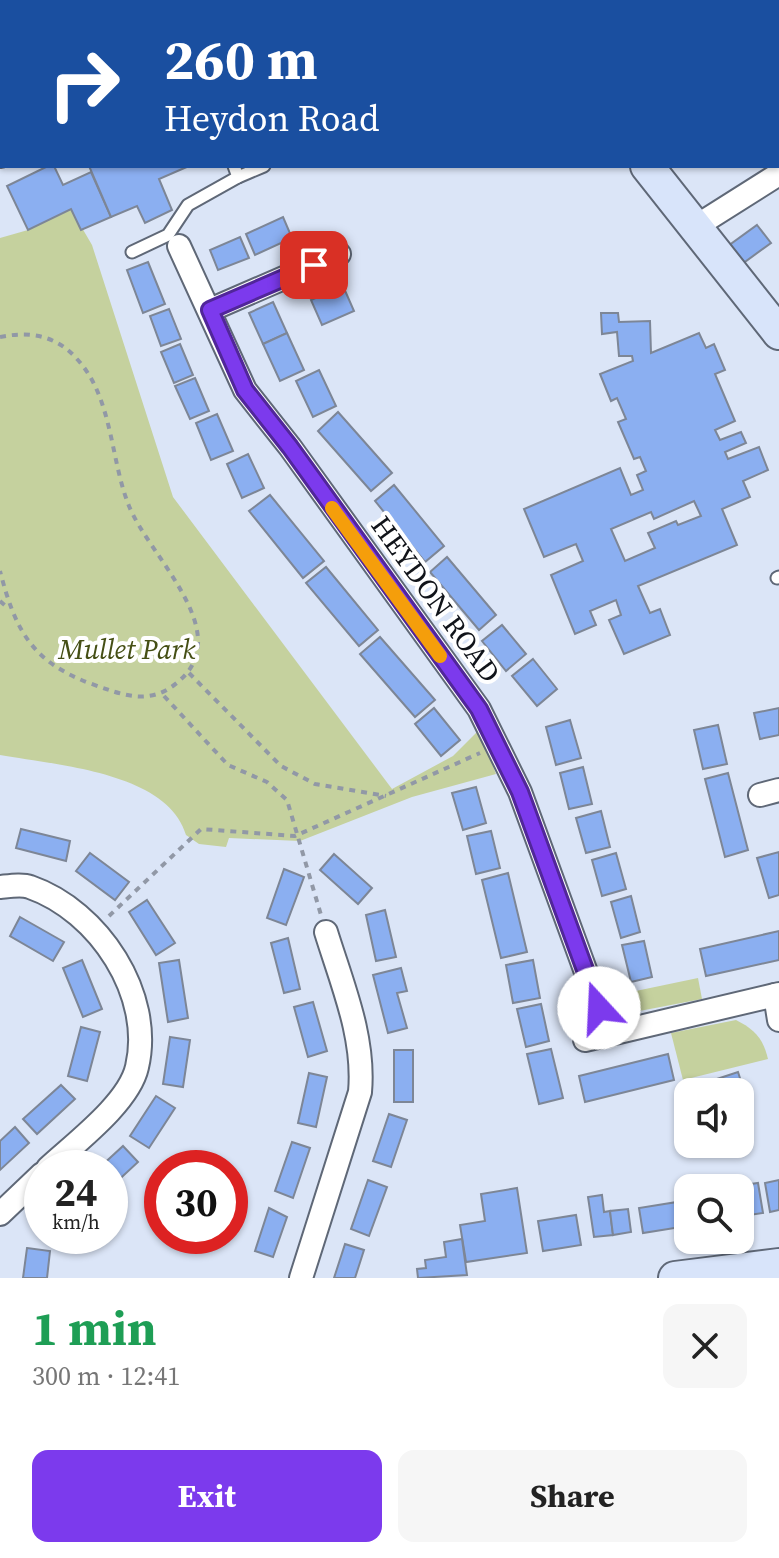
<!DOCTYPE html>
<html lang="en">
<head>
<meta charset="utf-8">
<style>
  :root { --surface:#fff; --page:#f6f6f6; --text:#222; --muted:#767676; --accent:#7c3aed }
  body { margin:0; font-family:"Source Serif 4",serif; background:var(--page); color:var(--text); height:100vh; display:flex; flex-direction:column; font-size:30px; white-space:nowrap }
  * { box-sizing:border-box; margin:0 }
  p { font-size:26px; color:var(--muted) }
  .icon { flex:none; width:44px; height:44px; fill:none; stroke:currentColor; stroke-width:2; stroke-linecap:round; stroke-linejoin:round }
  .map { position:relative; height:1278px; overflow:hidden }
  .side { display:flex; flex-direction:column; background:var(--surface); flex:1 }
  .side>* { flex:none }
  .guide { position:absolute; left:0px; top:0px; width:780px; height:168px; box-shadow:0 2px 6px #0004; background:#1a4fa0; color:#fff; overflow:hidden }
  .fabs { position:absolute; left:674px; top:1078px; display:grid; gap:16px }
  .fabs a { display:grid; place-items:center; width:80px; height:80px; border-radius:16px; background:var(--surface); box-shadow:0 2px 6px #0004; font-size:40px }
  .speed { position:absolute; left:24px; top:1150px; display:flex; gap:16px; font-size:40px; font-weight:700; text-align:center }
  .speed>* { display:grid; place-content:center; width:104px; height:104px; border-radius:50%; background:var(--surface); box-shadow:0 2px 6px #0004; line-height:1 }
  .speed small { font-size:20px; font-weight:400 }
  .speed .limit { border:12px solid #d22; background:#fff; color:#111 }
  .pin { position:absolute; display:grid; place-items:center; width:68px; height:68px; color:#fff; margin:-34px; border-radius:16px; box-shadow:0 4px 12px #0006 }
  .me { position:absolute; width:88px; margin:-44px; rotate:340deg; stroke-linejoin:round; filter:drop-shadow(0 0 6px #0008) }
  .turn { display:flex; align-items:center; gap:28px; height:168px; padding:0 32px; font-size:36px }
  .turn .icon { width:104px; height:104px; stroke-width:2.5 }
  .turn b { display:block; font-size:56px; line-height:68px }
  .round { display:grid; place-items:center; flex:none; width:84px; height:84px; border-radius:16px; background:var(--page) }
  .headline { display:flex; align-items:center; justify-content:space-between; height:136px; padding:0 32px }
  h1 { font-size:48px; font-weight:700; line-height:60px; color:#1e9e55 }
  .cta { display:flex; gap:16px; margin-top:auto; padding:16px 32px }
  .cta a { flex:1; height:92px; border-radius:16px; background:var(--accent); color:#fff; font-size:32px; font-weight:700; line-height:92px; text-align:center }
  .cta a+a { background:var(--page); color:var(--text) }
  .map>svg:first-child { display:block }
  .green { fill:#c5d19e }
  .building { fill:#8baff1; stroke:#7d8696; stroke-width:2; fill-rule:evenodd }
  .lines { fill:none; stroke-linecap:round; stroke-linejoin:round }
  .lane-casing { stroke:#5f6877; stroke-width:15 }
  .street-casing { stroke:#5f6877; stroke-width:26 }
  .secondary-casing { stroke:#5f6877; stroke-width:36 }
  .path { stroke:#9198a6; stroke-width:4; stroke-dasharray:6 6; stroke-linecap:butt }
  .lane { stroke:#fff; stroke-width:11 }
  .street { stroke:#fff; stroke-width:22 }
  .secondary { stroke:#d8e4fa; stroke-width:32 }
  .route-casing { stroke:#51269a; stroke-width:20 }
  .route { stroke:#7c3aed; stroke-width:14 }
  .slow { stroke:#f59e0b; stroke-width:14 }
  .labels { text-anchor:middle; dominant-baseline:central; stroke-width:8; stroke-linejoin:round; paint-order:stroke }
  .street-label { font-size:28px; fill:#101319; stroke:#fff }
  .park-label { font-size:28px; font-style:italic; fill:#454f15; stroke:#fff }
</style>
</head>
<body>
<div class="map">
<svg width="779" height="1278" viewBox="0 0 779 1278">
  <rect width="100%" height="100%" fill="#dbe5f7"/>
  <g class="green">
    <path d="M 71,209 L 92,245 L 173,497 L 392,789 L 453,756 L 479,730 L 496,774 L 412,797 L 300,841 L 229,838 L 226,847 L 199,844 L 186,835 C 168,772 55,765 0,755 L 0,238 L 28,230 Z"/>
    <path d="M 698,978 L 702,999 L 629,1013 L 612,1007 L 607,997 Z"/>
    <path d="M 736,1020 C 754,1029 763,1038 768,1059 L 683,1080 L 671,1033 Z"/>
  </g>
  <g class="building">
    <path d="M 48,166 L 54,166 L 63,185 L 91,172 L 111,217 L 81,230 L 71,209 L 28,230 L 7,186 Z"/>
    <path d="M 89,166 L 189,166 L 159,179 L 172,210 L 145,223 L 137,206 L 111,217 Z"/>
    <path d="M 283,217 L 292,238 L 255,255 L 246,234 Z"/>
    <path d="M 757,225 L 771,243 L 742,264 L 728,246 Z"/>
    <path d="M 240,237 L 249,258 L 218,270 L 210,250 Z"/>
    <path d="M 148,262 L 165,304 L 143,313 L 127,270 Z"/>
    <path d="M 343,286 L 354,311 L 322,325 L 311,300 Z"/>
    <path d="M 273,302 L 287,333 L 263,344 L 249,313 Z"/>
    <path d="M 169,309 L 181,339 L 161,346 L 150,316 Z"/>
    <path d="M 601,313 L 618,313 L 619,322 L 650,321 L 651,353 L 699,333 L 706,348 L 714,344 L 725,370 L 715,374 L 735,421 L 715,430 L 720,440 L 741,432 L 746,443 L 725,452 L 728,459 L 759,447 L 768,470 L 743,481 L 750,497 L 722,509 L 737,545 L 638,586 L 650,613 L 660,609 L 670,635 L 624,654 L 609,620 L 621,615 L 616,600 L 590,611 L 596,625 L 575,634 L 551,575 L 583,561 L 576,544 L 544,557 L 524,509 L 620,468 L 631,495 L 643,490 L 637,475 L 646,471 L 640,457 L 634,459 L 618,422 L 626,419 L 617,398 L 611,401 L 600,374 L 633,361 L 632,356 L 619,356 L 617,332 L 602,334 ZM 694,501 L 701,516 L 678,525 L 676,521 L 648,533 L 655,548 L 625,561 L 611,529 L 651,512 L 654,519 Z"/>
    <path d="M 287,333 L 304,370 L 280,381 L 263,344 Z"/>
    <path d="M 180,344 L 193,375 L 174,383 L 161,352 Z"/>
    <path d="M 319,370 L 336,406 L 313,417 L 296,381 Z"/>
    <path d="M 195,378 L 209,411 L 190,419 L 175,386 Z"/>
    <path d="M 338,412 L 392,473 L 371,491 L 318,431 Z"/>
    <path d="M 217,414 L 233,451 L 211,460 L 196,423 Z"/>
    <path d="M 248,454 L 264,488 L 242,498 L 227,464 Z"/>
    <path d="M 394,485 L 444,546 L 425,562 L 375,501 Z"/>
    <path d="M 270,495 L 324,561 L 303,578 L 249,511 Z"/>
    <path d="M 447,557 L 496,615 L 479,630 L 430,572 Z"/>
    <path d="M 326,567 L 378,630 L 359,646 L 306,583 Z"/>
    <path d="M 502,625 L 526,654 L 506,671 L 482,641 Z"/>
    <path d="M 380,637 L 435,700 L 415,717 L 360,654 Z"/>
    <path d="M 533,659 L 557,689 L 537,706 L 512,676 Z"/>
    <path d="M 434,708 L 460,740 L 441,756 L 415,724 Z"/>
    <path d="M 779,708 L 779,735 L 760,739 L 754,713 Z"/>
    <path d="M 570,720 L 581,758 L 556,765 L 546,727 Z"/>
    <path d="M 718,725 L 727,764 L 703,769 L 694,730 Z"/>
    <path d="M 583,767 L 592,804 L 569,809 L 560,773 Z"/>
    <path d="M 728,773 L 748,850 L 725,857 L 705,779 Z"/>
    <path d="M 476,787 L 486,823 L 463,830 L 452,793 Z"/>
    <path d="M 601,811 L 610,847 L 586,853 L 576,818 Z"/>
    <path d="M 21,829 L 70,841 L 66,861 L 16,848 Z"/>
    <path d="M 491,831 L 500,868 L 476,874 L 467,836 Z"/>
    <path d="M 779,852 L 779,895 L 769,898 L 757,858 Z"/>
    <path d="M 90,853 L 129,882 L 115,900 L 76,871 Z"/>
    <path d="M 616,853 L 626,889 L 602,896 L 592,860 Z"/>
    <path d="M 334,854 L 372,888 L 358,904 L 320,870 Z"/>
    <path d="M 284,869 L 304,877 L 286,925 L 267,918 Z"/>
    <path d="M 508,873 L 527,952 L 501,958 L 482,880 Z"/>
    <path d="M 631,896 L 640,932 L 621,938 L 611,902 Z"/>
    <path d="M 147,900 L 175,943 L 156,955 L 129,912 Z"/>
    <path d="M 385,910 L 396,957 L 376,961 L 366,915 Z"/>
    <path d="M 20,917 L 64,942 L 53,961 L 10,936 Z"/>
    <path d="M 779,931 L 779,960 L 706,976 L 700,949 Z"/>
    <path d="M 288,938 L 300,989 L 284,993 L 271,943 Z"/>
    <path d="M 644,941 L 652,977 L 631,982 L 622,945 Z"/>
    <path d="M 82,960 L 102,1009 L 83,1017 L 63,968 Z"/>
    <path d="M 179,960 L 188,1018 L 168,1022 L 159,963 Z"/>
    <path d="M 533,960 L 540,998 L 513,1003 L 506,965 Z"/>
    <path d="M 401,968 L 407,991 L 397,993 L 407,1028 L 388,1033 L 373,975 Z"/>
    <path d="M 313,1002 L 327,1051 L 308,1057 L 294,1007 Z"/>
    <path d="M 541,1004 L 549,1041 L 526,1047 L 517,1009 Z"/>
    <path d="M 81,1027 L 100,1032 L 87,1081 L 68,1076 Z"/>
    <path d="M 170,1037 L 190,1040 L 183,1087 L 163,1084 Z"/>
    <path d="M 551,1049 L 563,1098 L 539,1104 L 527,1054 Z"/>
    <rect x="394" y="1050" width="19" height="52"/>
    <path d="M 668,1054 L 674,1080 L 585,1102 L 579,1076 Z"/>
    <path d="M 738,1072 L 751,1112 L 740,1116 L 740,1092 L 718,1092 L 714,1080 Z"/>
    <path d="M 309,1073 L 327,1077 L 316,1127 L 298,1123 Z"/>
    <path d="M 61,1085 L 75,1099 L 37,1134 L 23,1119 Z"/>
    <path d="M 156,1096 L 175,1108 L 149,1148 L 130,1136 Z"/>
    <path d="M 389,1114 L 407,1120 L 391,1167 L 373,1161 Z"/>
    <path d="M 15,1127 L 29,1143 L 0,1170 L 0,1141 Z"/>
    <path d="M 292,1142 L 310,1148 L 293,1198 L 275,1191 Z"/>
    <path d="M 123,1146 L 138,1162 L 110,1188 L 110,1168 L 99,1168 Z"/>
    <path d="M 368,1180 L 387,1187 L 369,1236 L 351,1229 Z"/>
    <path d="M 779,1180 L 779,1210 L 770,1212 L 765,1183 Z"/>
    <path d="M 758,1183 L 763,1213 L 742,1216 L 737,1186 Z"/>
    <path d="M 517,1188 L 527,1253 L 466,1262 L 460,1225 L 485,1221 L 481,1194 Z"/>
    <path d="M 602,1195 L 604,1212 L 610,1211 L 613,1235 L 594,1237 L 588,1197 Z"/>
    <path d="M 677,1202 L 681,1227 L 643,1233 L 639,1208 Z"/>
    <path d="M 269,1208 L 287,1217 L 273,1257 L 255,1251 Z"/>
    <path d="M 628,1209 L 631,1232 L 613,1235 L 610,1211 Z"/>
    <path d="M 576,1215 L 581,1245 L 543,1251 L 538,1221 Z"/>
    <path d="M 462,1239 L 467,1275 L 418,1278 L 417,1269 L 426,1268 L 425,1260 L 446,1257 L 444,1242 Z"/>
    <path d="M 345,1244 L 364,1250 L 355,1278 L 334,1278 Z"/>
    <path d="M 27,1248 L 50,1251 L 47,1278 L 23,1278 Z"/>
  </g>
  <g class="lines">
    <defs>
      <g id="lane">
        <path d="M 778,122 L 779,124"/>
        <path d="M 234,166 L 238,177 L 264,166"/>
        <path d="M 132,252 L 168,235 L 188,205 L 238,177"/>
        <path d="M 777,578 L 779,577"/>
      </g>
      <g id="street">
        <path d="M 695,227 L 779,174"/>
        <path d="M 179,246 L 245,390 L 290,447 L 479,709 L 520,792 L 609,1035"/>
        <path d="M 210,310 L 339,254"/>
        <path d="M 760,795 L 779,790"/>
        <path d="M 0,887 C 10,886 22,884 30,887 C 99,911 154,995 137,1067 C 129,1103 75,1143 48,1168"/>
        <path d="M 779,994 L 775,995 L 779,1020"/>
        <path d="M 585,1040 L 775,995"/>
        <path d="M 0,1214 L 42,1174"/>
        <path d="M 301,1278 L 360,1092 C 365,1037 342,984 326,932"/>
      </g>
      <g id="secondary">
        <path d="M 529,0 L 530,2"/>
        <path d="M 342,2 L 347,0"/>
        <path d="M 0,151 L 2,150"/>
        <path d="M 647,166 L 779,333"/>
        <path d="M 675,1278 L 779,1265"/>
      </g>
    </defs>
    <use href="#lane" class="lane-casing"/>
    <use href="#street" class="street-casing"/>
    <use href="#secondary" class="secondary-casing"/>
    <g class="path">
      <path d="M 0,337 C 29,331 56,335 77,359 C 113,398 110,459 129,506 C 149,556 236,632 179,681 C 150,707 123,695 89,683 C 31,661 15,629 0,571"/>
      <path d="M 0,601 L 8,608"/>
      <path d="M 189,673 L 281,766 L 315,784 L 386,796"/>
      <path d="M 164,696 L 228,765 L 267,782 L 287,800 L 321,915"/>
      <path d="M 109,916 L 201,829 L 295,836 L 480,753"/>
    </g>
    <use href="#lane" class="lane"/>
    <use href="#street" class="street"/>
    <use href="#secondary" class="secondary"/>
  </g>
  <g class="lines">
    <defs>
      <path id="route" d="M 314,265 L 210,310 L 245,390 L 290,447 L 479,709 L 520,792 L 599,1008"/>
    </defs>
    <use href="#route" class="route-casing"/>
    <use href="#route" class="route"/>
    <path class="slow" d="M 332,508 L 440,656"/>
  </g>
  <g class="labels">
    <g class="street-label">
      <text transform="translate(436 599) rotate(54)">HEYDON ROAD</text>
    </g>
    <g class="park-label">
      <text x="127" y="649">Mullet Park</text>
    </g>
  </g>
</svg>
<div class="fabs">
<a><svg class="icon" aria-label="sound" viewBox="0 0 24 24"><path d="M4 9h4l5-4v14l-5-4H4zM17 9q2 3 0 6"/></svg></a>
<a><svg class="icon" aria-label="search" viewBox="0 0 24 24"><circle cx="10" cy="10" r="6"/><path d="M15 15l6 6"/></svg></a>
</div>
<div class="speed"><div>24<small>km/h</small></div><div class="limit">30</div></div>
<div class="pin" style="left:314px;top:265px;background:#d93025"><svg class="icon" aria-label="arrive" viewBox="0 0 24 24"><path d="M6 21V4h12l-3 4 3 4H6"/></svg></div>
<svg class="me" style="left:599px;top:1008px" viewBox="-20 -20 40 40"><circle r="19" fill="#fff"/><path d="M0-13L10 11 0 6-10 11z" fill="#7c3aed"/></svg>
<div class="guide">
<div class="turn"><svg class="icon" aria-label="right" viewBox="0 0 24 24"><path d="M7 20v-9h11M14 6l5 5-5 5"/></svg><div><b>260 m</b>Heydon Road</div></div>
</div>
</div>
<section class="side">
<div class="headline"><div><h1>1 min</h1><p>300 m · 12:41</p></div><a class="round"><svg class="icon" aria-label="close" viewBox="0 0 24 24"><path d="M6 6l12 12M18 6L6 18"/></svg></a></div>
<div class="cta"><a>Exit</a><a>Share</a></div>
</section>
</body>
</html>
